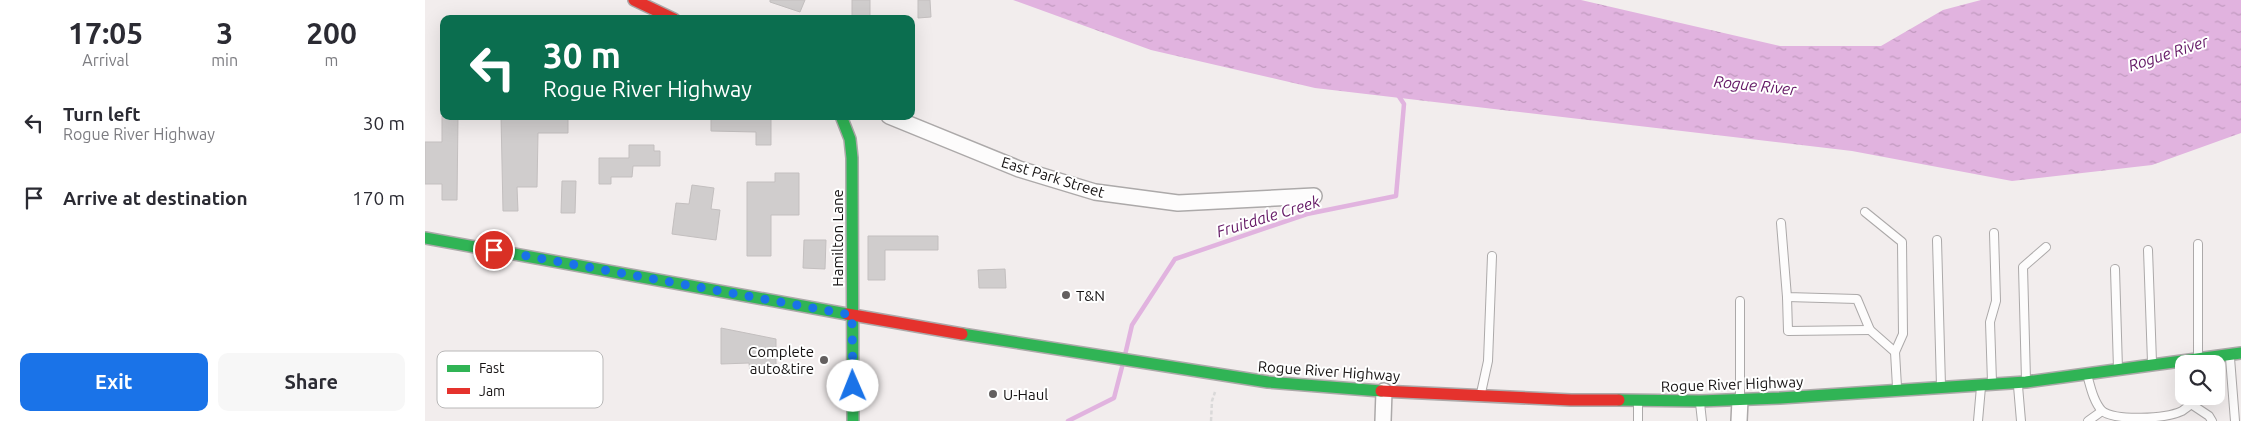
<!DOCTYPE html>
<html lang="en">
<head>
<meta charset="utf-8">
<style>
  :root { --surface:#fff; --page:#f7f7f7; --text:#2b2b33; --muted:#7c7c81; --accent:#1a73e8 }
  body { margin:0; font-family:Ubuntu,sans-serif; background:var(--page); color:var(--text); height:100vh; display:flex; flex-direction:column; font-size:19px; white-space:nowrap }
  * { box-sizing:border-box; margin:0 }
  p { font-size:16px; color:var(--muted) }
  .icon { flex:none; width:28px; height:28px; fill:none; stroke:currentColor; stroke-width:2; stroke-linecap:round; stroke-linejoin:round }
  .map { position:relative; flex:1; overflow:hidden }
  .side { display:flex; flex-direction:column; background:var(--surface); width:425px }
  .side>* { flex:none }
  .banner { position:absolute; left:15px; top:15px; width:475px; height:105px; border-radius:10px; box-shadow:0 5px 20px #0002; background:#0b6e4f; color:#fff; overflow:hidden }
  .buttons { position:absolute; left:1750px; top:355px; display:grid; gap:10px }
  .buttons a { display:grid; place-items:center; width:50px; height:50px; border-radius:10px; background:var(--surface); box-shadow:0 5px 20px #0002; font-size:25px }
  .pin { position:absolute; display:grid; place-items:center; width:42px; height:42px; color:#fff; margin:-21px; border:2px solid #fff; border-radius:50%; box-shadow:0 1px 5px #0007 }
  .me { position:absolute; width:55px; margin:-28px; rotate:359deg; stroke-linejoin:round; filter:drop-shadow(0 0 4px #0008) }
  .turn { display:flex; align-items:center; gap:18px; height:105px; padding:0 20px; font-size:22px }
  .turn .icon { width:65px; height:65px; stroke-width:2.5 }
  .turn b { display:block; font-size:35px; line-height:42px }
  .eta { display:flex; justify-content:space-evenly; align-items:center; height:85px; text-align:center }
  .eta b { font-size:30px; font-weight:600; line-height:35px }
  .action { display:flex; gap:10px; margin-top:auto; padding:10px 20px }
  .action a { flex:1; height:58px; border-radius:10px; background:var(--accent); color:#fff; font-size:20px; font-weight:600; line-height:58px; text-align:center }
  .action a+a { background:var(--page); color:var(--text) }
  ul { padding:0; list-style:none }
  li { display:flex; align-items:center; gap:15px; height:75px; padding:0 20px }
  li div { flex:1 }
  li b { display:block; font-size:19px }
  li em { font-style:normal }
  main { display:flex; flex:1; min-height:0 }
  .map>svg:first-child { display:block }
  .water { fill:url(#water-ripples) }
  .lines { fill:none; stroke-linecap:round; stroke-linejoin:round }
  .stream { stroke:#e1b3df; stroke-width:4.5 }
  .building { fill:#d0cdcd; stroke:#c3bfbf }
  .lane-casing { stroke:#aca9a9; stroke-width:10 }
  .street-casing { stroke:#aca9a9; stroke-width:18 }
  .fast-casing { stroke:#aca9a9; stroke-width:14 }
  .jam-casing { stroke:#aca9a9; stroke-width:14 }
  .path { stroke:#dad9d9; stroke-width:2.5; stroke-dasharray:4 2.5; stroke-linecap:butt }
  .lane { stroke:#fdfcfc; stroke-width:8 }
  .street { stroke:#fdfcfc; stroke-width:15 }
  .fast { stroke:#30b455; stroke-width:11 }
  .jam { stroke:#e5322d; stroke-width:11 }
  .route { stroke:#1a73e8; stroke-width:9; stroke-dasharray:0 16.2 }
  .poi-dot { fill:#635f5f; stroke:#fff; stroke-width:2 }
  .labels { text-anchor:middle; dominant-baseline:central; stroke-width:4; stroke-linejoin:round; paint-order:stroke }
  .street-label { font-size:15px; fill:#161313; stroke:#fff }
  .poi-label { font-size:15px; fill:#161313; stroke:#fff; text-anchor:start }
  .water-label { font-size:16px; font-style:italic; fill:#641865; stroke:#fff }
  .key { fill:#fff; stroke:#b9b8b8; stroke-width:1 }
  .key-label { font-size:14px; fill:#161313 }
</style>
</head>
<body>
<main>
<section class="side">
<div class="eta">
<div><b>17:05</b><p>Arrival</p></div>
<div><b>3</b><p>min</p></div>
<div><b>200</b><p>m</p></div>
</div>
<ul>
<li><svg class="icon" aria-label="left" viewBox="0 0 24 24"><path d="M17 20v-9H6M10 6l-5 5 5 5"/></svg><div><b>Turn left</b><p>Rogue River Highway</p></div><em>30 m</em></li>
<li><svg class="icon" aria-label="arrive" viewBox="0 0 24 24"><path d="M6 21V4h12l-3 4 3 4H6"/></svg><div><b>Arrive at destination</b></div><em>170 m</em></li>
</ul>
<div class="action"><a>Exit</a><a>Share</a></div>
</section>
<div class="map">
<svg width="1816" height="421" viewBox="0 0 1816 421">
  <defs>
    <pattern id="water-ripples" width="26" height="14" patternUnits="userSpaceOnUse" patternTransform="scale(1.25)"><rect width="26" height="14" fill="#e1b3df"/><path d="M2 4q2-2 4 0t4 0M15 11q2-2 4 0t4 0" fill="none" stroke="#c099be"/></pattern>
  </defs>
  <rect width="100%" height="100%" fill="#f2eded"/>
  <path class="water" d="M 588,0 L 1156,0 L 1355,46 L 1456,46 L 1518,10 L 1556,0 L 1816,0 L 1816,133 L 1727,165 L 1587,181 L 1427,151 L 890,88 L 726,50 Z"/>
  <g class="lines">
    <g class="stream">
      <path d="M 700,355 L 707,325 L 750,259 L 882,214 L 971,196 L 979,104 L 973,95"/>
      <path d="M 643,421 L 689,398 L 697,367"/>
    </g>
  </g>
  <g class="building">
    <path d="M 345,0 L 380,0 L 375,12 L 345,2 Z"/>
    <rect x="427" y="0" width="18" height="19"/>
    <path d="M 493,0 L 505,0 L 506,17 L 493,18 Z"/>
    <path d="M 17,116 L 33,116 L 32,200 L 17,200 L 17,184 L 0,184 L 0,142 L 17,142 Z"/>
    <path d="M 76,116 L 143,116 L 143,133 L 113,133 L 112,187 L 92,187 L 93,211 L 78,211 Z"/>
    <path d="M 286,116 L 346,116 L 346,145 L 331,145 L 331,132 L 286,131 Z"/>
    <path d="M 204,145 L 229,145 L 229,151 L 235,151 L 235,166 L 208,166 L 207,177 L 186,177 L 186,184 L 174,184 L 174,158 L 204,158 Z"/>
    <path d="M 350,173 L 374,173 L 374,215 L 346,215 L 346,256 L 322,256 L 322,182 L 350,182 Z"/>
    <path d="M 137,181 L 151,181 L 150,213 L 136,213 Z"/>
    <path d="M 267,185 L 289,188 L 286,209 L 295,210 L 291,240 L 247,234 L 251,203 L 264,204 Z"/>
    <path d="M 443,236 L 513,236 L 513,250 L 460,250 L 460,280 L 443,280 Z"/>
    <path d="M 379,240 L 401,240 L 400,269 L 378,268 Z"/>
    <path d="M 580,269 L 581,288 L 554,288 L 553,270 Z"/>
    <path d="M 296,328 L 351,339 L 351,372 L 325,372 L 324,363 L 296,364 Z"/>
  </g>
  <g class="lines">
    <defs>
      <g id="lane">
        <path d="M 1440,212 L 1477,242 L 1478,334 L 1470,352 L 1472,387"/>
        <path d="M 1356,223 L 1362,297 L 1432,299 L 1445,330 L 1470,352"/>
        <path d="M 1512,240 L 1516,386"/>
        <path d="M 1773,244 L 1773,356"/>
        <path d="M 1723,250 L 1727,362"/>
        <path d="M 1690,269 L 1693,369"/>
        <path d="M 1362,297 L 1363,331 L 1445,330"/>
        <path d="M 1805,358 L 1810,421"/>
        <path d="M 1663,378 C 1666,389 1669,402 1677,411 C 1691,421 1740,419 1757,411 C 1760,409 1764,406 1766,404 L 1767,396"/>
        <path d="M 1601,380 L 1598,267 L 1621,247"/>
        <path d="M 1567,382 L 1565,322 L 1571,301 L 1569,233"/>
        <path d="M 1593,386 L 1596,421"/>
        <path d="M 1056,393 L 1063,361 L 1067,256"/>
        <path d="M 1315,397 L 1315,301"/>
        <path d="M 1275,403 L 1277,421"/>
        <path d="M 1766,404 L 1784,416 L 1787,421"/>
        <path d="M 1213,421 L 1213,403"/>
        <path d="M 1553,421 L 1556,387"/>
        <path d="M 1663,421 L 1677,411"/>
      </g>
      <g id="street">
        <path d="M 464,116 L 594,169 L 670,192 L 753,203 L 889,196"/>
        <path d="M 958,421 L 959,391"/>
        <path d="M 1314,421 L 1315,400"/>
      </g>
      <g id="fast">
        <path d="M 416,116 L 425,139 L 427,158 L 428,421"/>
        <path d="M 0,238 L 422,314"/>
        <path d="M 537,334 L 843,382 L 956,391"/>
        <path d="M 1194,400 L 1275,401 L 1355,398 L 1601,382 L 1816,353"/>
      </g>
      <g id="jam">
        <path d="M 209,0 L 249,19"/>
        <path d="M 422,314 L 537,334"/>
        <path d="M 956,391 L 1146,400 L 1194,400"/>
      </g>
    </defs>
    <use href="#lane" class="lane-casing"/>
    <use href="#street" class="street-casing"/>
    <use href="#fast" class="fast-casing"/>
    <use href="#jam" class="jam-casing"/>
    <path class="path" d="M 786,421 L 787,401 L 790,392"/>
    <use href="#lane" class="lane"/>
    <use href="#street" class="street"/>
    <use href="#fast" class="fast"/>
    <use href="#jam" class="jam"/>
  </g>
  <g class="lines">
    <path class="route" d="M 69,250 L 427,315 L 428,386"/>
  </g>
  <g class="poi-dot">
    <circle cx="641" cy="295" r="5"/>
    <circle cx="399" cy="360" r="5"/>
    <circle cx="568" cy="394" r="5"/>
  </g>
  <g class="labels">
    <g class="street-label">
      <text transform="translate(628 177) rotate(17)">East Park Street</text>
      <text transform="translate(412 238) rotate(-90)">Hamilton Lane</text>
      <text transform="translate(904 371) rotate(4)">Rogue River Highway</text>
      <text transform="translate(1307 384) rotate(-2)">Rogue River Highway</text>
    </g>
    <g class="poi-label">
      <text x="651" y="295">T&amp;N</text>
      <text x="389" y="351" text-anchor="end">Complete<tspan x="389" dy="17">auto&amp;tire</tspan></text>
      <text x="578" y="394">U-Haul</text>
    </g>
    <g class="water-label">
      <text transform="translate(1743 53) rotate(-18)">Rogue River</text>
      <text transform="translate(1330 85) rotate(6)">Rogue River</text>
      <text transform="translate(843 216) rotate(-17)">Fruitdale Creek</text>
    </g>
  </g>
  <rect x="12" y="351" width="166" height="57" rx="8" class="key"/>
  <rect x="22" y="365" width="23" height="7" fill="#30b455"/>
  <rect x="22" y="388" width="23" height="6" fill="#e5322d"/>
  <g class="key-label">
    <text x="54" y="373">Fast</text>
    <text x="54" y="396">Jam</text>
  </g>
</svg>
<div class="buttons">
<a><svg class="icon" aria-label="search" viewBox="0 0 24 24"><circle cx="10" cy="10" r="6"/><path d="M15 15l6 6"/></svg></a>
</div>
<div class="pin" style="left:69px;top:250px;background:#d93025"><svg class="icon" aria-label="arrive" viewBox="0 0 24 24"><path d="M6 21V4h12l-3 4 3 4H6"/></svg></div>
<svg class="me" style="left:428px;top:386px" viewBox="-20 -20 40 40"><circle r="19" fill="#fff"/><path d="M0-13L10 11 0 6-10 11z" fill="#1a73e8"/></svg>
<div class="banner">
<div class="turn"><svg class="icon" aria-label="left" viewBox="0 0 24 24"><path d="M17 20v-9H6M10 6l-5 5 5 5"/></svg><div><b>30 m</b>Rogue River Highway</div></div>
</div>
</div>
</main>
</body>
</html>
